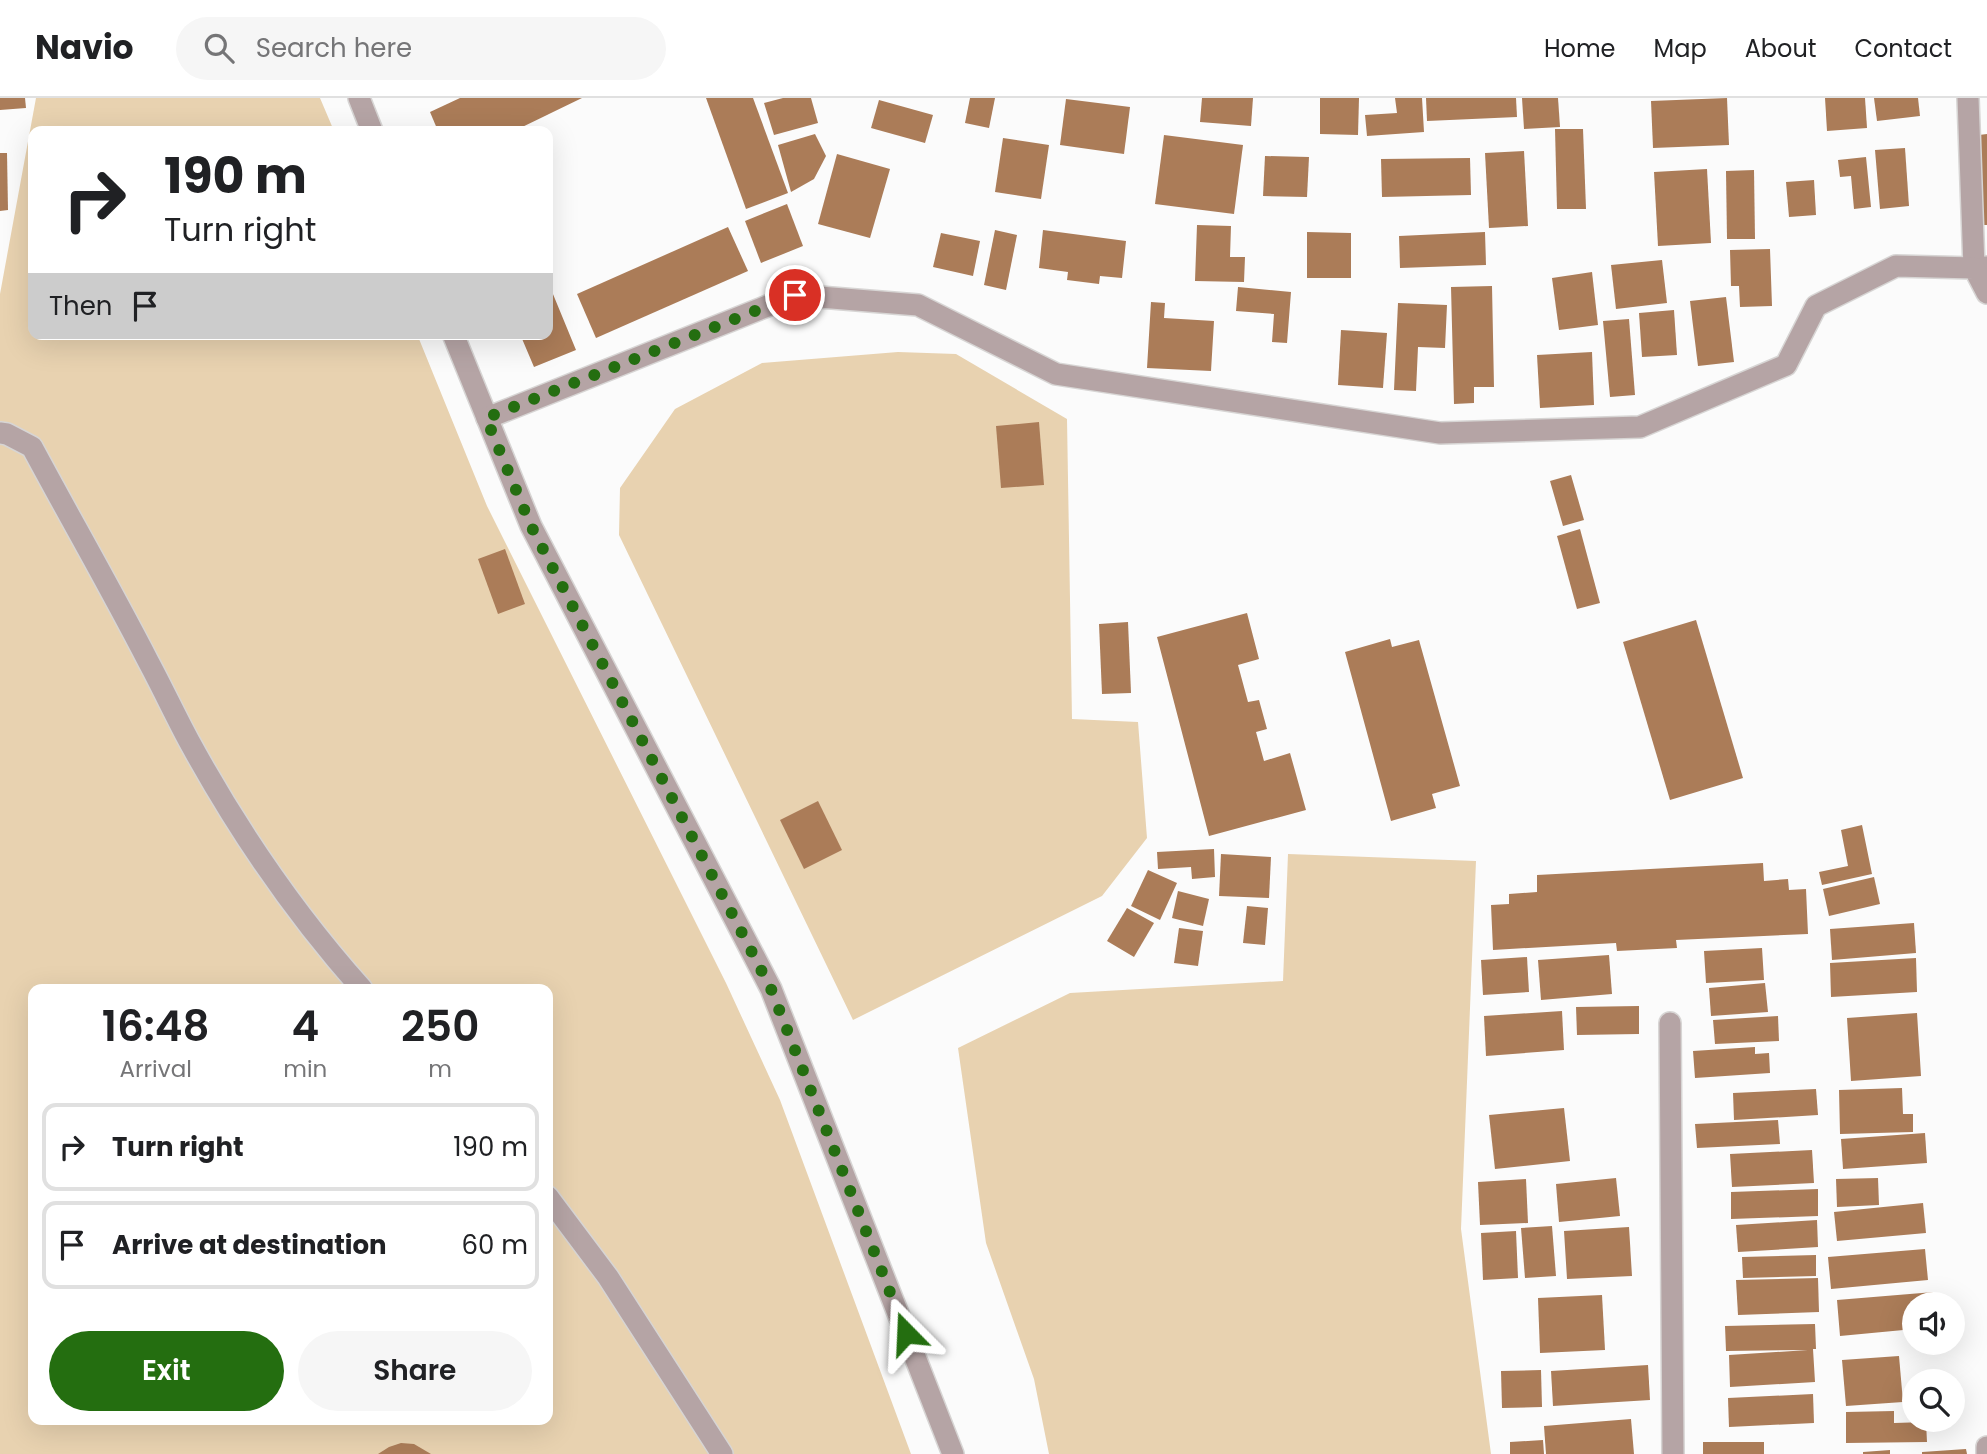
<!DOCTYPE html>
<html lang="en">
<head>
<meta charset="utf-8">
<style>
  :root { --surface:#fff; --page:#f6f6f6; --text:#202124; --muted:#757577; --line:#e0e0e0; --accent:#246e10 }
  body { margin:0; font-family:Poppins,sans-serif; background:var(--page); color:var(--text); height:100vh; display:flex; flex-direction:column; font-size:26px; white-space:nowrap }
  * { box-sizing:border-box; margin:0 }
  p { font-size:23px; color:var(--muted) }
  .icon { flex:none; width:38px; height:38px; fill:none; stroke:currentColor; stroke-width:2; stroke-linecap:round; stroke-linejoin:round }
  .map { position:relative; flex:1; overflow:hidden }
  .panel { position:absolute; left:28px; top:886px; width:525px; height:441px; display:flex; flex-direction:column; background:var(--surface); border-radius:14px; box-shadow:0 7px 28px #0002 }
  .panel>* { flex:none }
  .banner { position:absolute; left:28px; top:28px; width:525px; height:214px; border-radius:14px; box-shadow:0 7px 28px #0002; background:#fff; color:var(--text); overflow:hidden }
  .tools { position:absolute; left:1902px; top:1194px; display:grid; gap:14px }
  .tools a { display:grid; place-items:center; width:63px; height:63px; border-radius:50%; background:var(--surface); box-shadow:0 7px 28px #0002; font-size:35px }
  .pin { position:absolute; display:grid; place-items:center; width:60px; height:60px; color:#fff; margin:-30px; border:4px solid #fff; border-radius:50%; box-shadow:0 2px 7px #0007 }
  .me { position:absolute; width:77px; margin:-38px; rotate:339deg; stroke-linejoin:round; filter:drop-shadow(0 0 5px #0008) }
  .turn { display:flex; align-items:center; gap:24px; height:147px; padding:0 21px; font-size:32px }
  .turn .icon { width:91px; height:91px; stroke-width:2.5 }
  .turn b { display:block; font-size:49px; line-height:60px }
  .then { display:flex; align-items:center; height:66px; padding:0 21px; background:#0003; gap:14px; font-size:26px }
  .eta { display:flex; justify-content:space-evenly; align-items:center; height:119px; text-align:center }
  .eta b { font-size:42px; font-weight:600; line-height:49px }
  .button { display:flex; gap:14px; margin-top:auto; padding:14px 21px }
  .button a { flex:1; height:80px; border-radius:42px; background:var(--accent); color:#fff; font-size:28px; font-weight:600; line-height:80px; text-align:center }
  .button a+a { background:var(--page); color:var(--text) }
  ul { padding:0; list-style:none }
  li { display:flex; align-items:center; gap:21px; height:88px; margin:0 14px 10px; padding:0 7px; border:4px solid var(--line); border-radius:14px }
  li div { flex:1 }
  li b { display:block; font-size:26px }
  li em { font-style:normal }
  header { display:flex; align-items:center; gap:42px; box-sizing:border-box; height:98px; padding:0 35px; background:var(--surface); border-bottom:2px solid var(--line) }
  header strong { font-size:33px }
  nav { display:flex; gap:38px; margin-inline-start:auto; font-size:24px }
  .search { width:490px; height:63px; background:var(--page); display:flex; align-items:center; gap:18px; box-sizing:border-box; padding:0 24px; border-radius:38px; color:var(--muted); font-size:26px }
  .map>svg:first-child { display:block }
  .green { fill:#e8d2b0; fill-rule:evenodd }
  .building { fill:#ab7c58 }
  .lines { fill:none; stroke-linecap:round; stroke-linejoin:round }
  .minor-casing { stroke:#d7d5d4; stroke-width:24 }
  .minor { stroke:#b5a4a5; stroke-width:21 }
  .route { stroke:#246e10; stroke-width:12; stroke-dasharray:0 21.6 }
</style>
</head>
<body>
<header>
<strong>Navio</strong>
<div class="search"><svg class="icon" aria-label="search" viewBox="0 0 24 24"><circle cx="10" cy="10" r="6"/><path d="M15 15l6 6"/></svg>Search here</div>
<nav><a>Home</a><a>Map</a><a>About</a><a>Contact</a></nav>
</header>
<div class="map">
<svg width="1987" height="1356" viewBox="0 0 1987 1356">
  <rect width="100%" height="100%" fill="#fbfbfb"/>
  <g class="green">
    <path d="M 36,0 L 320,0 L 334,33 L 33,33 L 33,236 L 417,236 L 487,408 L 726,885 L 780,1002 L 911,1356 L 0,1356 L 0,196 ZM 33,891 L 548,891 L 548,1321 L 33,1321 Z"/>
    <path d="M 898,254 L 956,256 L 1067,321 L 1072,621 L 1138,624 L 1147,740 L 1102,798 L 853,922 L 619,437 L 620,390 L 675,311 L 762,265 Z"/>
    <path d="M 1288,756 L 1476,763 L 1461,1131 L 1491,1356 L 1049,1356 L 1034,1281 L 986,1145 L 958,950 L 1070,895 L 1283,883 Z"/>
  </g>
  <g class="building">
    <path d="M 0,0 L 25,0 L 26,10 L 0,12 Z"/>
    <path d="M 460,0 L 582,0 L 514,33 L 438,33 L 430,14 Z"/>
    <path d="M 706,0 L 753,0 L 788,95 L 746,111 Z"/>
    <path d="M 783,0 L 811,0 L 818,25 L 774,37 L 764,5 Z"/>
    <path d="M 970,0 L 995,0 L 989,30 L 965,25 Z"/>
    <path d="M 1202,0 L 1253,0 L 1251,28 L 1200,24 Z"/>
    <path d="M 1320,0 L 1359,0 L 1358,37 L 1320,36 Z"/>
    <path d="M 1395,0 L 1422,0 L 1424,34 L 1367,38 L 1365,17 L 1397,15 Z"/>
    <path d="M 1426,0 L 1516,0 L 1517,19 L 1427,23 Z"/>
    <path d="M 1522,0 L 1558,0 L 1560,29 L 1524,31 Z"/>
    <path d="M 1727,0 L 1729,47 L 1653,50 L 1651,3 Z"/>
    <path d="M 1825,0 L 1865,0 L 1867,30 L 1827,33 Z"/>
    <path d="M 1874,0 L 1918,0 L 1920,18 L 1877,23 Z"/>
    <path d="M 1066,1 L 1130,9 L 1124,56 L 1060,47 Z"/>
    <path d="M 879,2 L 933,17 L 925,45 L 871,30 Z"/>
    <path d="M 1555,31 L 1583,31 L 1586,111 L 1557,111 Z"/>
    <path d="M 815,36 L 826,58 L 814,81 L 791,94 L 778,47 Z"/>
    <path d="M 1987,36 L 1987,127 L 1982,127 L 1979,37 Z"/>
    <path d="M 1164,37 L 1243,47 L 1234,116 L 1155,106 Z"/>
    <path d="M 1003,40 L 1049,47 L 1041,101 L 995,94 Z"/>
    <path d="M 1905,50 L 1909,108 L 1880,111 L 1875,52 Z"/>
    <path d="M 1524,53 L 1528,128 L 1489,130 L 1485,55 Z"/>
    <path d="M 0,55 L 7,55 L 8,112 L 0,113 Z"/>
    <path d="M 837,56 L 890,71 L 870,140 L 818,126 Z"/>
    <path d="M 1265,58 L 1309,59 L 1307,99 L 1263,98 Z"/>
    <path d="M 1866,59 L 1871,109 L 1854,111 L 1851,78 L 1840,79 L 1838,62 Z"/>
    <path d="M 1470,60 L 1471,97 L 1382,99 L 1381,61 Z"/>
    <path d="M 1707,71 L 1711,145 L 1658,148 L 1654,74 Z"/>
    <path d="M 1754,72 L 1755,141 L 1727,141 L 1726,73 Z"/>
    <path d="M 1814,82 L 1816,117 L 1789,119 L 1786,84 Z"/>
    <path d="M 787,106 L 803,148 L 761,165 L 745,123 Z"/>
    <path d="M 1197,127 L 1231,128 L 1230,159 L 1245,159 L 1244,184 L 1195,183 Z"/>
    <path d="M 728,129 L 748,173 L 596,240 L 577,196 Z"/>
    <path d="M 995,132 L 1017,137 L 1006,192 L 984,187 Z"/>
    <path d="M 1043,132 L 1126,143 L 1122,180 L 1100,178 L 1099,186 L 1067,182 L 1068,174 L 1039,170 Z"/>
    <path d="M 1307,134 L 1351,135 L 1351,180 L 1307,180 Z"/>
    <path d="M 1485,134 L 1486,167 L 1400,170 L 1399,138 Z"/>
    <path d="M 941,135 L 980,143 L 973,178 L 933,169 Z"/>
    <path d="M 1770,151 L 1772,208 L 1740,209 L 1739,188 L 1731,188 L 1730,152 Z"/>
    <path d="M 1662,162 L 1667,205 L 1616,211 L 1611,167 Z"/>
    <path d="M 1592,174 L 1598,227 L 1559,232 L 1552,180 Z"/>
    <path d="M 548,184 L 576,252 L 534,269 L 520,236 L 548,236 Z"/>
    <path d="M 1492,188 L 1494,289 L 1474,289 L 1474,305 L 1454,306 L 1451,189 Z"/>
    <path d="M 1238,189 L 1291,194 L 1287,245 L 1272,244 L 1274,216 L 1236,213 Z"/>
    <path d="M 1726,199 L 1734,264 L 1698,268 L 1690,203 Z"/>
    <path d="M 1151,204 L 1165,205 L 1164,220 L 1214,223 L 1211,273 L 1147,270 Z"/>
    <path d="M 1398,205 L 1447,207 L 1445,250 L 1418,249 L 1416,293 L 1394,292 Z"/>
    <path d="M 1674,212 L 1677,257 L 1642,259 L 1639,215 Z"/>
    <path d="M 1629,221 L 1635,297 L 1610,299 L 1603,223 Z"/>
    <path d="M 1341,232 L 1387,235 L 1383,290 L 1338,287 Z"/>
    <path d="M 1592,254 L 1594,307 L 1540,310 L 1537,257 Z"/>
    <path d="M 1039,324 L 1044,387 L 1001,390 L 996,328 Z"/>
    <path d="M 1571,377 L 1584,422 L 1563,428 L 1550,383 Z"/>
    <path d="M 1580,431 L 1600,505 L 1577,511 L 1557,438 Z"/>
    <path d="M 505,451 L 525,506 L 498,516 L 478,461 Z"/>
    <path d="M 1247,515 L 1259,561 L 1238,567 L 1248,604 L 1259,602 L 1267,631 L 1256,634 L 1264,663 L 1290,655 L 1306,712 L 1209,738 L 1157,539 Z"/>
    <path d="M 1696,522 L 1743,680 L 1670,702 L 1623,544 Z"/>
    <path d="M 1128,524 L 1131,595 L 1102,596 L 1099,526 Z"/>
    <path d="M 1390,541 L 1392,549 L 1419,542 L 1460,688 L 1432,696 L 1436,710 L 1391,723 L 1345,554 Z"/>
    <path d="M 818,703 L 842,752 L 804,771 L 780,722 Z"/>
    <path d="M 1862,727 L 1872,776 L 1822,787 L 1819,774 L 1848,768 L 1841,732 Z"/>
    <path d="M 1214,751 L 1215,779 L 1192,781 L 1191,769 L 1158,771 L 1157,754 Z"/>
    <path d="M 1221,756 L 1271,759 L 1269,800 L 1219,798 Z"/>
    <path d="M 1763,765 L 1764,783 L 1788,781 L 1789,792 L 1806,791 L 1808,836 L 1676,842 L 1677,850 L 1617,853 L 1616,845 L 1493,852 L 1491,807 L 1509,806 L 1509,796 L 1537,794 L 1537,777 Z"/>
    <path d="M 1148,772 L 1177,785 L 1160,822 L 1131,808 Z"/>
    <path d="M 1874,779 L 1880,806 L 1829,818 L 1823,791 Z"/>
    <path d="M 1178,793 L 1209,801 L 1203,828 L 1172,820 Z"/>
    <path d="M 1247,808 L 1268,810 L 1265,847 L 1243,845 Z"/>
    <path d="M 1127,810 L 1154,825 L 1134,859 L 1107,843 Z"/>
    <path d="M 1914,825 L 1916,855 L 1832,862 L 1830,831 Z"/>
    <path d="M 1179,830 L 1203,833 L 1198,868 L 1174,865 Z"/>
    <path d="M 1762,850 L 1764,882 L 1706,885 L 1704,853 Z"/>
    <path d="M 1609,857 L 1612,896 L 1541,902 L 1538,862 Z"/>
    <path d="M 1527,859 L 1529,894 L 1483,897 L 1481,862 Z"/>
    <path d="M 1916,860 L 1917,894 L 1831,899 L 1830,865 Z"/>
    <path d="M 1765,885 L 1768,914 L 1711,918 L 1709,890 Z"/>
    <path d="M 1639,908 L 1639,936 L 1577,937 L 1576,909 Z"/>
    <path d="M 1562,913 L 1564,952 L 1486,958 L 1484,918 Z"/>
    <path d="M 1917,915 L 1921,978 L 1851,983 L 1847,920 Z"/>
    <path d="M 1778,918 L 1779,943 L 1715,946 L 1713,922 Z"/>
    <path d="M 1755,949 L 1755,956 L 1769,955 L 1770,975 L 1695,980 L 1693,953 Z"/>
    <path d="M 1902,990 L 1903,1016 L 1913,1016 L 1913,1034 L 1840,1036 L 1839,992 Z"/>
    <path d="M 1816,991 L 1818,1017 L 1734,1022 L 1733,995 Z"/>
    <path d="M 1564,1010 L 1570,1063 L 1495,1071 L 1489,1017 Z"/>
    <path d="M 1778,1022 L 1780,1046 L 1697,1050 L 1695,1026 Z"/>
    <path d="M 1925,1035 L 1927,1065 L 1843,1071 L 1841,1041 Z"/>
    <path d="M 1812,1052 L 1814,1085 L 1732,1089 L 1730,1056 Z"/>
    <path d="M 1616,1080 L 1620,1118 L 1559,1124 L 1556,1086 Z"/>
    <path d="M 1878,1080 L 1879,1107 L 1837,1109 L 1836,1081 Z"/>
    <path d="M 1526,1081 L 1528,1125 L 1480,1127 L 1478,1084 Z"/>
    <path d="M 1818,1091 L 1818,1118 L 1731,1121 L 1731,1094 Z"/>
    <path d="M 1923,1105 L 1926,1135 L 1837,1143 L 1834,1114 Z"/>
    <path d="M 1817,1122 L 1818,1149 L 1738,1154 L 1736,1127 Z"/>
    <path d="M 1552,1128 L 1556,1178 L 1525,1180 L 1521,1130 Z"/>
    <path d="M 1629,1129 L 1632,1178 L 1567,1181 L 1564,1133 Z"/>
    <path d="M 1516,1133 L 1518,1180 L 1483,1182 L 1481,1135 Z"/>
    <path d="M 1925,1151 L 1928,1182 L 1831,1191 L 1828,1159 Z"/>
    <path d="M 1816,1157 L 1816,1178 L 1743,1180 L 1742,1159 Z"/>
    <path d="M 1818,1180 L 1819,1214 L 1738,1217 L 1736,1182 Z"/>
    <path d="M 1934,1194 L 1935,1206 L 1914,1206 L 1914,1231 L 1840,1238 L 1837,1202 Z"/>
    <path d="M 1602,1197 L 1605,1252 L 1540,1255 L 1538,1200 Z"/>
    <path d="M 1815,1226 L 1816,1251 L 1813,1251 L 1815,1284 L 1730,1289 L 1729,1257 L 1808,1252 L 1726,1253 L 1725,1228 Z"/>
    <path d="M 1899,1258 L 1903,1304 L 1846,1308 L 1842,1262 Z"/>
    <path d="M 1648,1267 L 1650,1302 L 1553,1308 L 1551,1273 Z"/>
    <path d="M 1541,1272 L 1542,1309 L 1502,1310 L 1501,1273 Z"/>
    <path d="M 1813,1296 L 1814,1325 L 1729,1329 L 1728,1300 Z"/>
    <path d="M 1894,1313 L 1894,1325 L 1926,1324 L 1927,1344 L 1846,1345 L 1846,1314 Z"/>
    <path d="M 1631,1321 L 1634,1356 L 1546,1356 L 1544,1328 Z"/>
    <path d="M 1543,1342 L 1544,1356 L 1510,1356 L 1510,1344 Z"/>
    <rect x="1703" y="1344" width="61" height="12"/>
    <path d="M 401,1345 L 414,1346 L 431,1356 L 378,1356 L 389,1349 Z"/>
    <path d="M 1966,1351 L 1967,1356 L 1922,1356 L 1922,1354 Z"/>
    <path d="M 1890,1352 L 1890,1356 L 1863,1356 L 1863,1354 Z"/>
  </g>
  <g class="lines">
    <defs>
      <g id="minor">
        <path d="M 359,0 L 372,33"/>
        <path d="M 1968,0 L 1974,170 L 1987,169"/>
        <path d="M 453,236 L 531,428 L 771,891 L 953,1356"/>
        <path d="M 487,320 L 795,197 L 918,207 L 1056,276 L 1440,335 L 1640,329 L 1786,267 L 1816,208 L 1896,168 L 1974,170 L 1987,195"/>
        <path d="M 0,335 L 7,336 L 32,349 C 70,420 111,491 148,563 C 162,589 175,617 189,643 C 237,731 295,816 362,891"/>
        <path d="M 1670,925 L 1673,1356"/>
        <path d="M 548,1099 L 608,1179 L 722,1356"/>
        <path d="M 1987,1356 L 1987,1349"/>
      </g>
    </defs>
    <use href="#minor" class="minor-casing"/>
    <use href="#minor" class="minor"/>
  </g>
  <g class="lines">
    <path class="route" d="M 795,197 L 486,320 L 531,428 L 771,891 L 906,1235"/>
  </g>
</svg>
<div class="tools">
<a><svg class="icon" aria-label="sound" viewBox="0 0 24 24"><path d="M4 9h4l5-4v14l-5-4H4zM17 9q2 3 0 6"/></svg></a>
<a><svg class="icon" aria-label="search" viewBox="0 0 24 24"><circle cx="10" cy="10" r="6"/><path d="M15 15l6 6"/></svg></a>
</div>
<div class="pin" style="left:795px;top:197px;background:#d93025"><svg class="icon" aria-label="arrive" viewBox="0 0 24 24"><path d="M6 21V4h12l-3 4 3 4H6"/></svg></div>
<svg class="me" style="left:906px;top:1235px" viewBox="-20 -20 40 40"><path d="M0-17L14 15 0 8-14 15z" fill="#246e10" stroke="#fff" stroke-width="4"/></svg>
<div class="banner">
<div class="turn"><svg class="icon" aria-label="right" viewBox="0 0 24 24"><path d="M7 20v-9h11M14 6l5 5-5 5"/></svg><div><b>190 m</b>Turn right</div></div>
<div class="then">Then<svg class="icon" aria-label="arrive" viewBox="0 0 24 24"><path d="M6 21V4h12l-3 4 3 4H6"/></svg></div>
</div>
<section class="panel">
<div class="eta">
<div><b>16:48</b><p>Arrival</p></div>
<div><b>4</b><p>min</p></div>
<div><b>250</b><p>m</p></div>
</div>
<ul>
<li><svg class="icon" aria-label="right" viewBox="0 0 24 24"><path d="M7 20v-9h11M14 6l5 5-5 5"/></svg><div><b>Turn right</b></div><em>190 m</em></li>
<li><svg class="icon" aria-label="arrive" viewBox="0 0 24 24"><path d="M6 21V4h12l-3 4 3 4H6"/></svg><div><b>Arrive at destination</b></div><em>60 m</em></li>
</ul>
<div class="button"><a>Exit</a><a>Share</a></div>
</section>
</div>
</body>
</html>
